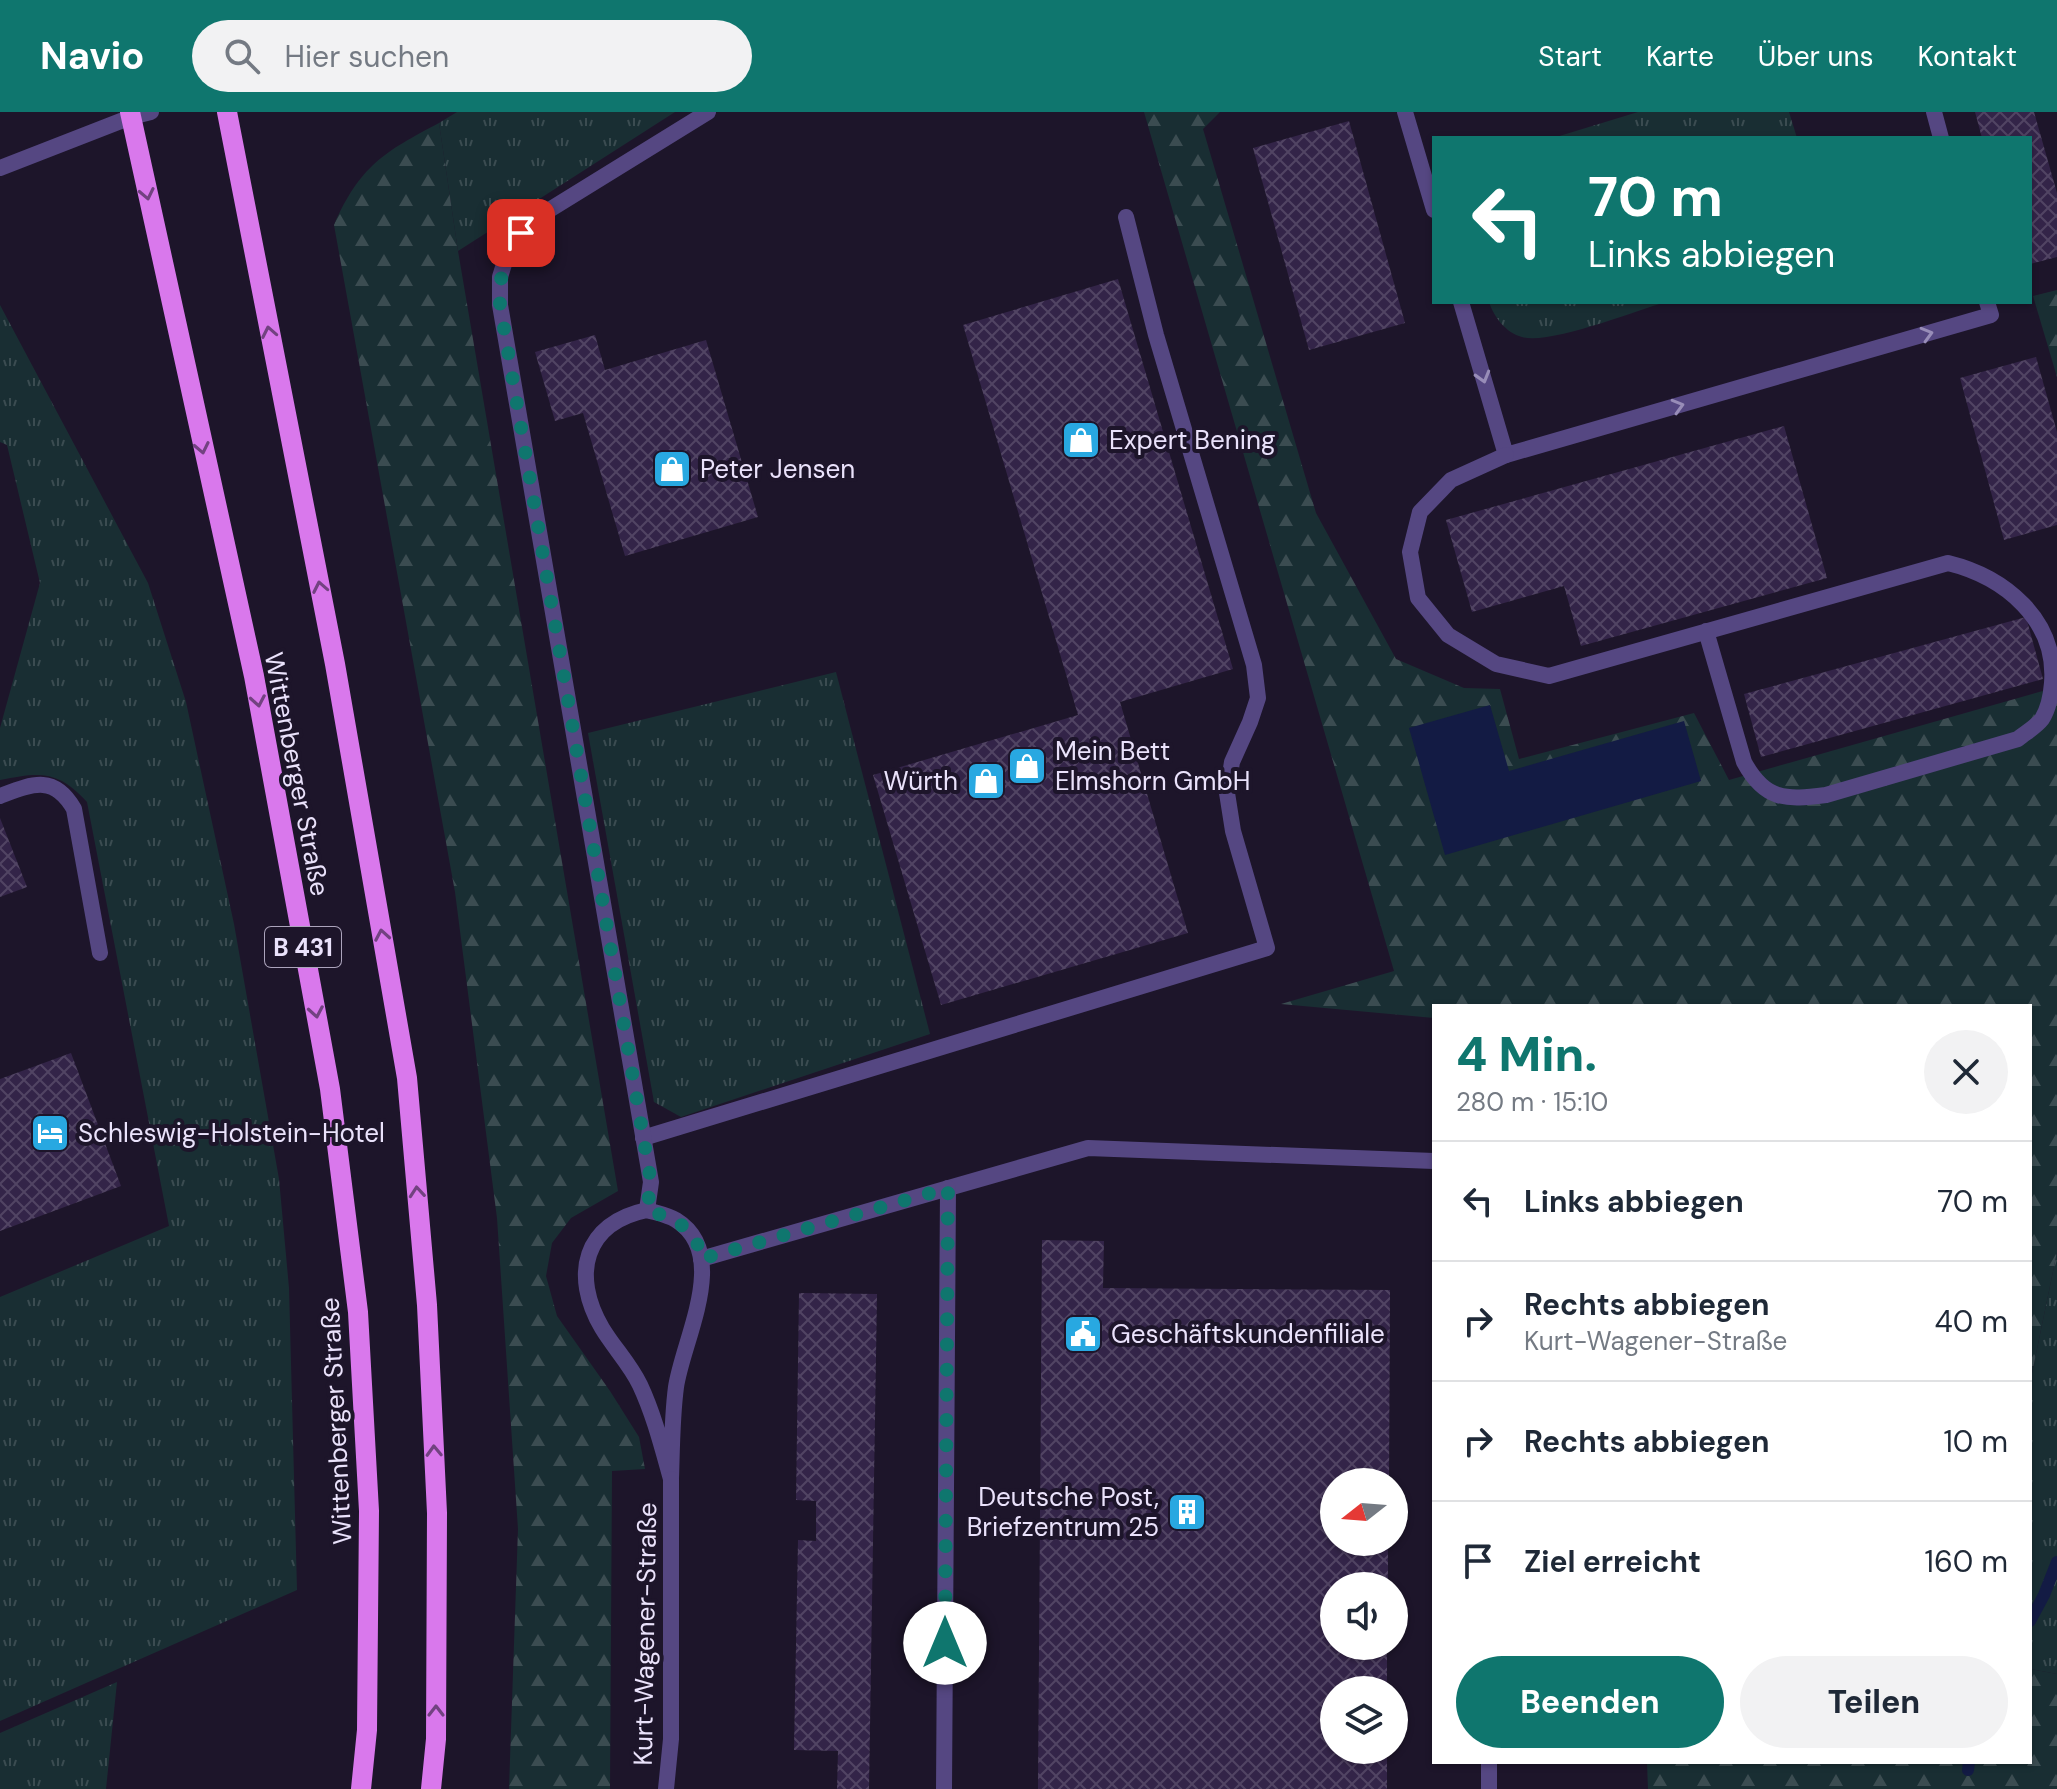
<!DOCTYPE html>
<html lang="de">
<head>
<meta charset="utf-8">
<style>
  :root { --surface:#fff; --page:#f2f2f3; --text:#1f2937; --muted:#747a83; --line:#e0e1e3; --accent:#0f766e }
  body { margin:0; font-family:"DM Sans",sans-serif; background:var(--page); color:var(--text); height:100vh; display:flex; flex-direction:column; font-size:30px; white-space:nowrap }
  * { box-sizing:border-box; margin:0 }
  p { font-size:26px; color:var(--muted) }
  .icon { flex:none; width:44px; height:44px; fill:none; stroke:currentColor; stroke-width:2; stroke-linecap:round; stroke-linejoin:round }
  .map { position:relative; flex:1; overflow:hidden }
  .panel { position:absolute; left:1432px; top:892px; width:600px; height:760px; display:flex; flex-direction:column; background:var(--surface); border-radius:0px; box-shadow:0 2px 6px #0004 }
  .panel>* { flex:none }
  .guide { position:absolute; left:1432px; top:24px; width:600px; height:168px; border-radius:0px; box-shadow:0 2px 6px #0004; background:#0f766e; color:#fff; overflow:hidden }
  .needle { width:52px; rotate:253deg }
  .controls { position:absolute; left:1320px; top:1356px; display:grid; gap:16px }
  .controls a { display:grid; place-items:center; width:88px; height:88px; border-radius:50%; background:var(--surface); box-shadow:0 2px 6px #0004; font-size:40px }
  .pin { position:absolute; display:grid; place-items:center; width:68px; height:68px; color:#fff; margin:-34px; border-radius:16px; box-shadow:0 4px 12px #0006 }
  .me { position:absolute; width:88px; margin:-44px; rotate:0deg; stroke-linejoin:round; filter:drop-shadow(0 0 6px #0008) }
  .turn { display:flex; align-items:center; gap:28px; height:168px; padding:0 24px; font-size:36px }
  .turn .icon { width:104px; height:104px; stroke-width:2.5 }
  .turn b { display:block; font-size:56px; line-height:68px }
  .round { display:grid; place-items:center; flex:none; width:84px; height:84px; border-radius:42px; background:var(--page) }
  .summary { display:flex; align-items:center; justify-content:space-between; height:136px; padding:0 24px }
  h1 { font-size:48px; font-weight:800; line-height:60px; color:var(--accent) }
  .cta { display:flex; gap:16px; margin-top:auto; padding:16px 24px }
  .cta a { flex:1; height:92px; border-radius:48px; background:var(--accent); color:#fff; font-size:32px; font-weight:800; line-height:92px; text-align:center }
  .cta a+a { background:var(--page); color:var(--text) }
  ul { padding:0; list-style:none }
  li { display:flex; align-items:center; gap:24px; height:120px; padding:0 24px; border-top:2px solid var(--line) }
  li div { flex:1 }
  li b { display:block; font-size:30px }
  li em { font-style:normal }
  header { display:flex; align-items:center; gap:48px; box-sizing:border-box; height:112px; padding:0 40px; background:var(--accent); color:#fff }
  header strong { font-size:38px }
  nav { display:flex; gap:44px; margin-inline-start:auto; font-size:28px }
  .search { width:560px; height:72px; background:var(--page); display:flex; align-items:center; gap:20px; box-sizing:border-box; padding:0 28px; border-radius:44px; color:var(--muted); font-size:30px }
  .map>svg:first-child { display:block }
  .grass { fill:url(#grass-tufts) }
  .forest { fill:url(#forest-firs) }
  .water { fill:#131b44 }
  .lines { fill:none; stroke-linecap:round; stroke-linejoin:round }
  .stream { stroke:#131b44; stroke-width:12 }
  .building { fill:url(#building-cross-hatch) }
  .service { stroke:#554782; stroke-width:16 }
  .minor { stroke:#554782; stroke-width:16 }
  .tertiary { stroke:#554782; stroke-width:16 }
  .primary { stroke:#d978ec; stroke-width:20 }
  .oneway { stroke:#724281 }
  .oneway2 { stroke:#988db8 }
  .route { stroke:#0f766e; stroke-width:14; stroke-dasharray:0 25.2 }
  .labels { text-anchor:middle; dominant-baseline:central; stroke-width:8; stroke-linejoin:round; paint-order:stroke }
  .shield { fill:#1d152a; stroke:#aca4bc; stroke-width:2 }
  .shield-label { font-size:24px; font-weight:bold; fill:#eae2fb }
  .poi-label { font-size:26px; fill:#eae2fb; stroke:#1d152a; text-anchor:start }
  .street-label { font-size:26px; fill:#eae2fb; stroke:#1d152a }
</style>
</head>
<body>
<header>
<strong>Navio</strong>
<div class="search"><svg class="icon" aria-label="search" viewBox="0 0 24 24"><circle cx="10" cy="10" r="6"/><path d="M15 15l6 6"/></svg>Hier suchen</div>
<nav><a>Start</a><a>Karte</a><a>Über uns</a><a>Kontakt</a></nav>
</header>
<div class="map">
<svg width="2057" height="1677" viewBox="0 0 2057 1677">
  <defs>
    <pattern id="grass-tufts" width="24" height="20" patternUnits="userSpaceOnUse" patternTransform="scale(2)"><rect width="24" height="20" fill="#192e33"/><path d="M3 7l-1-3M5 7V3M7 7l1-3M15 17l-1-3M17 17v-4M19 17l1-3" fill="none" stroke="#3b4c51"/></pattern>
    <pattern id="forest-firs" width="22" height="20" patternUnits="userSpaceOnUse" patternTransform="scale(2)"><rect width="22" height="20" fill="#192e33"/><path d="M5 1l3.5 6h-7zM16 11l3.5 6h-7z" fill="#3b4c51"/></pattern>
    <pattern id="building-cross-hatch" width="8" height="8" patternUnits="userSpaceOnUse" patternTransform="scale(2)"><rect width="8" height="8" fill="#332448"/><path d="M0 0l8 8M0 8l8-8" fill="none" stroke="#514463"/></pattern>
  </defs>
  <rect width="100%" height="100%" fill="#1d152a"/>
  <g class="grass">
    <path d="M 457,0 L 675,0 L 458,139 L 439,11 Z"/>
    <path d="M 1638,0 L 1789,0 L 1797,26 L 1553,26 Z"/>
    <path d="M 1489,190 L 1666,190 C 1635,199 1549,233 1522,225 C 1506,221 1494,205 1489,190 Z"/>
    <path d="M 0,193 L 148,471 L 186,590 L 234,812 L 279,1067 L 289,1176 L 297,1478 L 0,1609 L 0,1185 L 169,1114 L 87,690 C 58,658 40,660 0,668 L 0,616 L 40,471 L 7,333 L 0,330 Z"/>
    <path d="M 836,560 L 930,922 L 681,1005 L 654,990 L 588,621 Z"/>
    <path d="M 2057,1140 L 2057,1562 L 2030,1557 L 2030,1271 Z"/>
    <path d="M 117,1570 L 106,1677 L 0,1677 L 0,1621 Z"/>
  </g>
  <g class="forest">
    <path d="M 1144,0 L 1220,0 L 1203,17 L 1316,401 L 1396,547 L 1464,576 L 1500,577 L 1519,647 L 1694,601 L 1729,668 L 2057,575 L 2057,1140 L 2030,1271 L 2030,894 L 1434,894 L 1434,906 L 1281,892 L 1394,859 Z"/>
    <path d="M 439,11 L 458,139 L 618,1079 L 571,1106 L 552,1131 L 546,1164 L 557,1204 L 610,1279 L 639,1325 L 645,1357 L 612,1359 L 610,1677 L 509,1677 L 518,1417 L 497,1106 L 455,780 L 334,113 C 360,54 384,40 439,11 Z"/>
    <path d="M 2057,178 L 2057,265 L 2033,184 Z"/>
    <path d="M 2030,1557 L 2057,1562 L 2057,1677 L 1648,1677 L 1647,1650 L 2030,1650 Z"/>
  </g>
  <path class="water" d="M 1490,593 L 1509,659 L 1684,609 L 1701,669 L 1445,743 L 1409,616 Z"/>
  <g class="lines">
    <g class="stream">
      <path d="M 2030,1509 L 2044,1483 L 2057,1450"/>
      <path d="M 1968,1658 L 1969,1650"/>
    </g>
  </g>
  <g class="building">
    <path d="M 1975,0 L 2034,0 L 2057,81 L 2057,145 L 2030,152 L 2030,26 L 1982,26 Z"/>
    <path d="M 1349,9 L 1405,211 L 1309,238 L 1253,36 Z"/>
    <path d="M 1118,167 L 1233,557 L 1120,590 L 1188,821 L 941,893 L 873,663 L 1078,603 L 963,213 Z"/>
    <path d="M 595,223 L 605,258 L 706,228 L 758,405 L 625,444 L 583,301 L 555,309 L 535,240 Z"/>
    <path d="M 2036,245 L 2057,320 L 2057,413 L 2004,428 L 1960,266 Z"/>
    <path d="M 1784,314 L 1827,466 L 1581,534 L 1564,474 L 1472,500 L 1446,408 Z"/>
    <path d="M 2026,505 L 2043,567 L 1761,645 L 1744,582 Z"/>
    <path d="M 0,706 L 27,775 L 0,785 Z"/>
    <path d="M 71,941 L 121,1074 L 0,1119 L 0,967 Z"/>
    <path d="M 1042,1128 L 1104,1129 L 1103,1176 L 1390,1178 L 1389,1370 L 1334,1370 L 1334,1430 L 1388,1430 L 1388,1474 L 1334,1474 L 1334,1534 L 1387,1534 L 1387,1578 L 1334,1578 L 1334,1638 L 1387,1638 L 1387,1677 L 1038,1677 Z"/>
    <path d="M 799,1181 L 877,1182 L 869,1677 L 837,1677 L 838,1639 L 794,1638 L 798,1428 L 816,1429 L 816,1389 L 796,1388 Z"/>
  </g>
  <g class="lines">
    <g class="service">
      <path d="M 1405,0 L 1434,98"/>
      <path d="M 1934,0 L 1941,26"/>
      <path d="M 1461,190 L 1506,343 L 1991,203 L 1987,190"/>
      <path d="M 1506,343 L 1451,368 L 1420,400 L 1410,440 L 1418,486 L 1448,523 L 1496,552 L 1549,564 L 1948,451 C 2005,465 2057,508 2052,571 C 2051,584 2049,596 2042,607 C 2036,615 2025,621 2018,627 L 1826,683 C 1786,688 1765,689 1744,650 L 1706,519"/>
      <path d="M 0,684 C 32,672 54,662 74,697 L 100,841"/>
      <path d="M 643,1026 L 1267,836 L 1233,719 L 1227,681 L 1232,650 L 1250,610 L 1258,586 L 1254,553 L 1156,223 L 1126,105"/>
      <path d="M 647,1098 L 651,1070 L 500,193 L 500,165 L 510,133 L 533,108 L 708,0"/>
      <path d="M 701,1147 L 1088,1036 L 1434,1049"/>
      <path d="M 1489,1650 L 1489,1677"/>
      <path d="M 944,1677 L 948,1076"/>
    </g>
    <g class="minor">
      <path d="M 0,56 L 131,5"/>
      <path d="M 647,1098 C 657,1101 668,1103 676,1108 C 731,1142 683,1227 676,1275 C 672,1305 672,1337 671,1367 C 662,1335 654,1303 640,1273 C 630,1252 614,1236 602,1216 C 571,1163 584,1111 647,1098 Z"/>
      <path d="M 666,1677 L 671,1627 L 671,1367"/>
    </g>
    <path class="tertiary" d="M 131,5 L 151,0"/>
    <g class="primary">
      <path d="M 130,0 L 254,564 L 330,977 L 358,1200 L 369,1399 L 367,1618 L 361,1677"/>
      <path d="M 227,0 L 335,552 L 407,966 L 427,1193 L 437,1401 L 436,1627 L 431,1677"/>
    </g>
  </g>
  <defs><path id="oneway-chevron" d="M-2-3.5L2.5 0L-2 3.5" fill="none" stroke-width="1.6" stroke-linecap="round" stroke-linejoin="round" transform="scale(2)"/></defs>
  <g class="oneway">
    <use href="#oneway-chevron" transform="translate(147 82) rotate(78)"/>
    <use href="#oneway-chevron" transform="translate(269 220) rotate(-101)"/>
    <use href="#oneway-chevron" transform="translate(202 336) rotate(78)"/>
    <use href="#oneway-chevron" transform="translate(320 475) rotate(-101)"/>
    <use href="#oneway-chevron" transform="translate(258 589) rotate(80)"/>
    <use href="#oneway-chevron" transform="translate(382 823) rotate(-100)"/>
    <use href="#oneway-chevron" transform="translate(316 900) rotate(80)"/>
    <use href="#oneway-chevron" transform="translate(417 1080) rotate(-95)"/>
    <use href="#oneway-chevron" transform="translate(434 1339) rotate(-92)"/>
    <use href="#oneway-chevron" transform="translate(436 1599) rotate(-90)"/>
  </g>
  <g class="oneway2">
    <use href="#oneway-chevron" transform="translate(1927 222) rotate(-16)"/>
    <use href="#oneway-chevron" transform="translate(1483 265) rotate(74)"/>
    <use href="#oneway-chevron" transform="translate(1678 294) rotate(-16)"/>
  </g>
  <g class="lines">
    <path class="route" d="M 521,121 C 502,142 500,165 500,193 L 651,1070 L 647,1098 C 674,1107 698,1116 701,1147 L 948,1076 L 945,1531"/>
  </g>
  <defs>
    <symbol id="shop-square" viewBox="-11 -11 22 22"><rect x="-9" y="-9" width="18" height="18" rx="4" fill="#28a8e1" stroke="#1d152a"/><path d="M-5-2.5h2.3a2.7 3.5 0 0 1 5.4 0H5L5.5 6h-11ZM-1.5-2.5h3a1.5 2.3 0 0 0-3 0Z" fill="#fff"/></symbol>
    <symbol id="hotel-square" viewBox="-11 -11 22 22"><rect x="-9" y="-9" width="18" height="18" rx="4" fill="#28a8e1" stroke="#1d152a"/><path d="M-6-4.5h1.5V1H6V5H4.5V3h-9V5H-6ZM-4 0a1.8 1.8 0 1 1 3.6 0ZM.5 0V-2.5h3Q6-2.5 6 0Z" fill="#fff"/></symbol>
    <symbol id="civic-square" viewBox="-11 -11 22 22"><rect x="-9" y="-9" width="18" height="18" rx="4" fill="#28a8e1" stroke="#1d152a"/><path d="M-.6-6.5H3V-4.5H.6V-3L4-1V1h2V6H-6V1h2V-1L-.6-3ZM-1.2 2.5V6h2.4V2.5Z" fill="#fff"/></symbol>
    <symbol id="building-square" viewBox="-11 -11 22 22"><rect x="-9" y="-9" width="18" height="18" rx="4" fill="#28a8e1" stroke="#1d152a"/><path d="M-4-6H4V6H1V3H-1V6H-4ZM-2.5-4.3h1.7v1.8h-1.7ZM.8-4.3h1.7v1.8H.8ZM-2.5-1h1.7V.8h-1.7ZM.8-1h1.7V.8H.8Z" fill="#fff"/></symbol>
  </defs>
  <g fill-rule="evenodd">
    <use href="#shop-square" x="1059" y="306" width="44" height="44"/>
    <use href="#shop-square" x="650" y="335" width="44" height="44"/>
    <use href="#shop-square" x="1005" y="632" width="44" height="44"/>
    <use href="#shop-square" x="964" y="647" width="44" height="44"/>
    <use href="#hotel-square" x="28" y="999" width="44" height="44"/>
    <use href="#civic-square" x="1061" y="1200" width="44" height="44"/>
    <use href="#building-square" x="1165" y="1378" width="44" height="44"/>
  </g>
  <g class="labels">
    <rect class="shield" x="265" y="815" width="76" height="40" rx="6"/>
    <g class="shield-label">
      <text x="303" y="835">B 431</text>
    </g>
    <g class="poi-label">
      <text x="1109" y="328">Expert Bening</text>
      <text x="700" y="357">Peter Jensen</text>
      <text x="1055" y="639">Mein Bett<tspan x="1055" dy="30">Elmshorn GmbH</tspan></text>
      <text x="958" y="669" text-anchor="end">Würth</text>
      <text x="78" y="1021">Schleswig-Holstein-Hotel</text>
      <text x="1111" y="1222">Geschäftskundenfiliale</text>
      <text x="1159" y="1385" text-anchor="end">Deutsche Post,<tspan x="1159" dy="30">Briefzentrum 25</tspan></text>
    </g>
    <g class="street-label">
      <text transform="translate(297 662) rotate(79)">Wittenberger Straße</text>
      <text transform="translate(336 1309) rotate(-93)">Wittenberger Straße</text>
      <text transform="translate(645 1522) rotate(-89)">Kurt-Wagener-Straße</text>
    </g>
  </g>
</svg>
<div class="controls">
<a><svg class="needle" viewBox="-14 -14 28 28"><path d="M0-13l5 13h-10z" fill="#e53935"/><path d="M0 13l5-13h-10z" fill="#747a83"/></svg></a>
<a><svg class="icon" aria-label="sound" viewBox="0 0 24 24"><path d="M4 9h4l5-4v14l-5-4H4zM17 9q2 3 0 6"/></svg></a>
<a><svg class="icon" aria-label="layers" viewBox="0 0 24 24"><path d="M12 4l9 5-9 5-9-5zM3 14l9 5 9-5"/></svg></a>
</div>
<div class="pin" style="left:521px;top:121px;background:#d93025"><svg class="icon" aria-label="arrive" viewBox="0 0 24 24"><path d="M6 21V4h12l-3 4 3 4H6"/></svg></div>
<svg class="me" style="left:945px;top:1531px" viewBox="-20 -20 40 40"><circle r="19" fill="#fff"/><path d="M0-13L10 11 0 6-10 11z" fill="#0f766e"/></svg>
<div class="guide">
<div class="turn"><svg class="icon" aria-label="left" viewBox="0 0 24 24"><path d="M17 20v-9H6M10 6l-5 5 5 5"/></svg><div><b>70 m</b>Links abbiegen</div></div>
</div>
<section class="panel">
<div class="summary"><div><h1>4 Min.</h1><p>280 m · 15:10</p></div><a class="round"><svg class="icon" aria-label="close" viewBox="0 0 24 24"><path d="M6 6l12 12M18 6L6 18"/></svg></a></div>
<ul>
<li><svg class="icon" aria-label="left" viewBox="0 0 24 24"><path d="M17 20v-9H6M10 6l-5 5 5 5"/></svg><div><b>Links abbiegen</b></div><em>70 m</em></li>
<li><svg class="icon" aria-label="right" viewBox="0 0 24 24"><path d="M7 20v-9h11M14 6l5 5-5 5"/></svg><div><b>Rechts abbiegen</b><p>Kurt-Wagener-Straße</p></div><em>40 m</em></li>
<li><svg class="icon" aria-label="right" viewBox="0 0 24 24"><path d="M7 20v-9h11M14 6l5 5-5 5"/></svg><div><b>Rechts abbiegen</b></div><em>10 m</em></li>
<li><svg class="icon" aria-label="arrive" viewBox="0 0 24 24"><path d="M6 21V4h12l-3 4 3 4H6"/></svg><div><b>Ziel erreicht</b></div><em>160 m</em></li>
</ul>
<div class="cta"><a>Beenden</a><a>Teilen</a></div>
</section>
</div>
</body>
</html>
